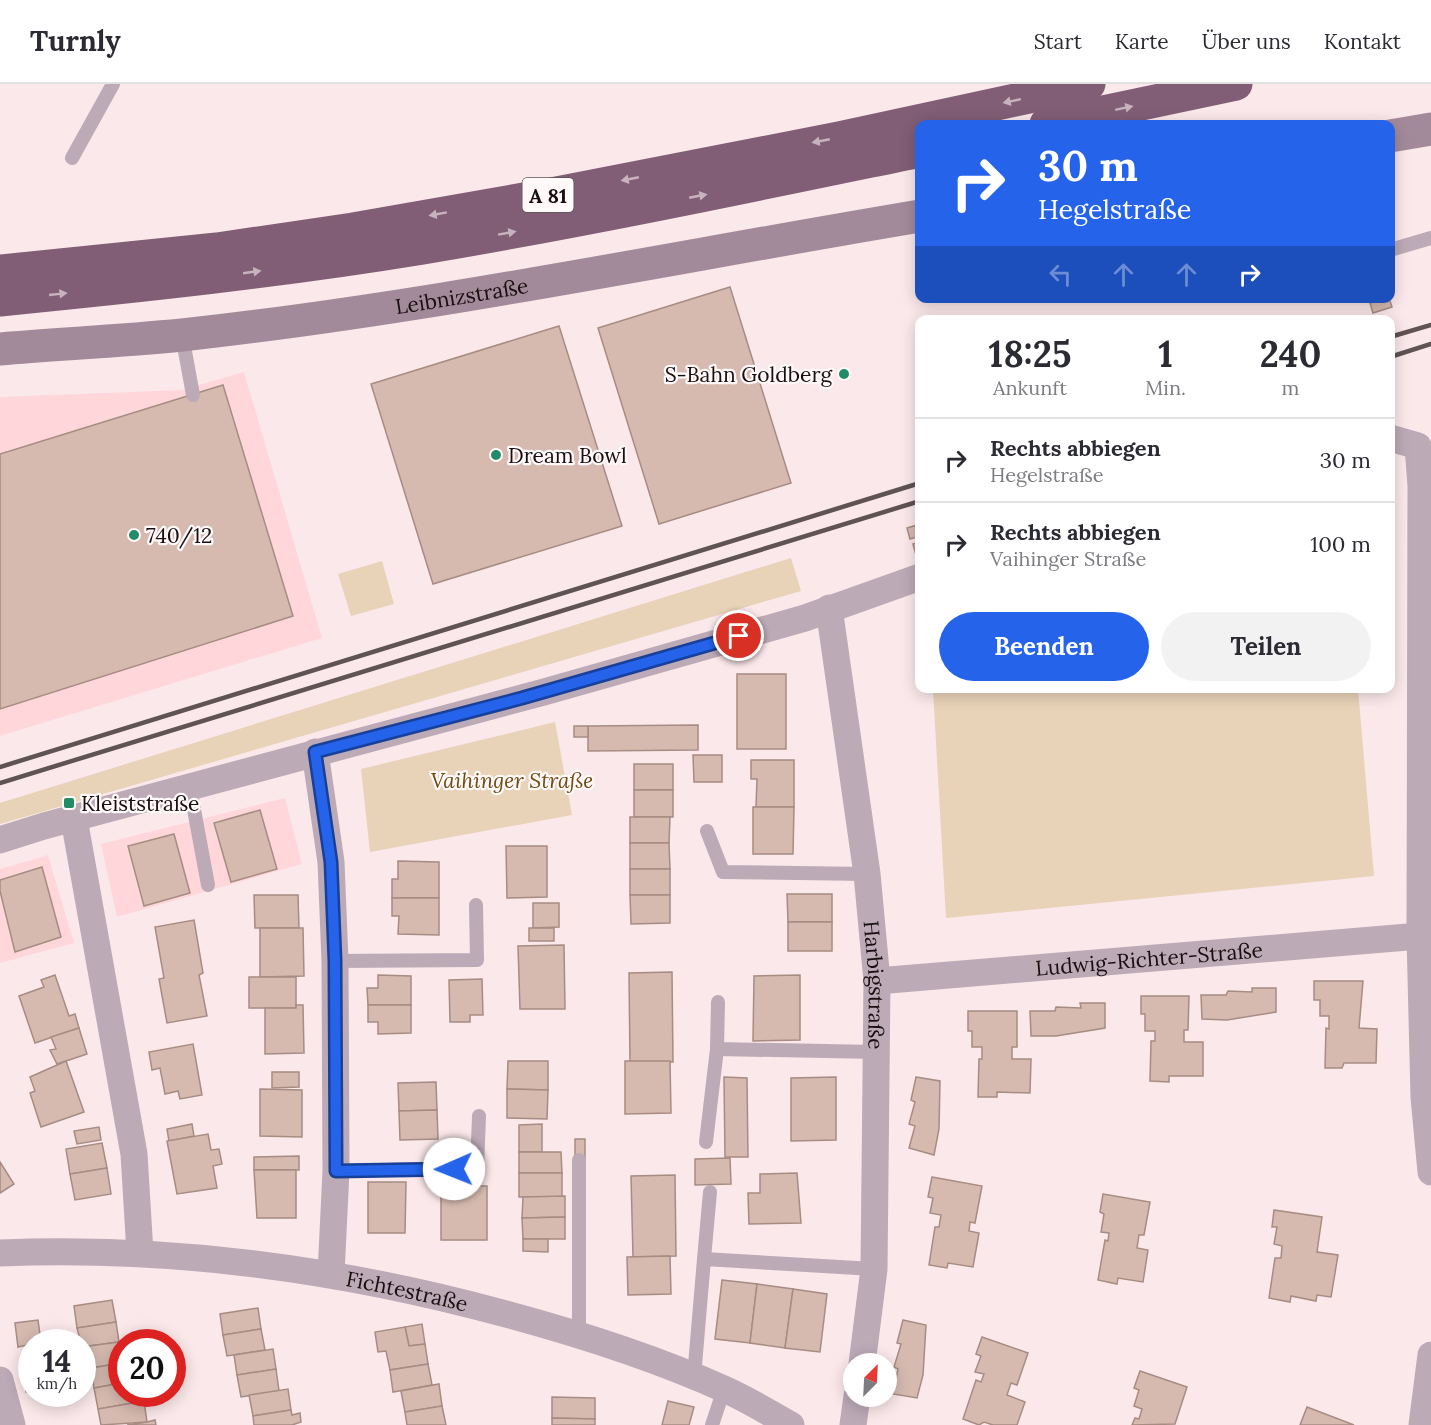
<!DOCTYPE html>
<html lang="de">
<head>
<meta charset="utf-8">
<style>
  :root { --surface:#fff; --page:#f2f2f3; --text:#2b2b33; --muted:#7c7c81; --line:#e1e1e2; --accent:#2563eb }
  body { margin:0; font-family:Lora,serif; background:var(--page); color:var(--text); height:100vh; display:flex; flex-direction:column; font-size:22px; white-space:nowrap }
  * { box-sizing:border-box; margin:0 }
  p { font-size:20px; color:var(--muted) }
  .icon { flex:none; width:33px; height:33px; fill:none; stroke:currentColor; stroke-width:2; stroke-linecap:round; stroke-linejoin:round }
  .map { position:relative; flex:1; overflow:hidden }
  .drawer { position:absolute; left:915px; top:231px; width:480px; height:378px; display:flex; flex-direction:column; background:var(--surface); border-radius:12px; box-shadow:0 3px 15px #0003 }
  .drawer>* { flex:none }
  .banner { position:absolute; left:915px; top:36px; width:480px; height:183px; border-radius:12px; box-shadow:0 3px 15px #0003; background:#2563eb; color:#fff; overflow:hidden }
  .needle { width:39px; rotate:24deg }
  .buttons { position:absolute; left:843px; top:1269px; display:grid; gap:12px }
  .buttons a { display:grid; place-items:center; width:54px; height:54px; border-radius:50%; background:var(--surface); box-shadow:0 3px 15px #0003; font-size:30px }
  .speed { position:absolute; left:18px; top:1245px; display:flex; gap:12px; font-size:30px; font-weight:700; text-align:center }
  .speed>* { display:grid; place-content:center; width:78px; height:78px; border-radius:50%; background:var(--surface); box-shadow:0 3px 15px #0003; line-height:1 }
  .speed small { font-size:15px; font-weight:400 }
  .speed .limit { border:9px solid #d22; background:#fff; color:#111 }
  .pin { position:absolute; display:grid; place-items:center; width:51px; height:51px; color:#fff; margin:-26px; border:3px solid #fff; border-radius:50%; box-shadow:0 2px 6px #0007 }
  .me { position:absolute; width:66px; margin:-33px; rotate:269deg; stroke-linejoin:round; filter:drop-shadow(0 0 4px #0008) }
  .turn { display:flex; align-items:center; gap:21px; height:126px; padding:0 24px; font-size:27px }
  .turn .icon { width:78px; height:78px; stroke-width:2.5 }
  .turn b { display:block; font-size:42px; line-height:51px }
  .lanes { display:flex; align-items:center; height:57px; padding:0 24px; background:#0003; justify-content:center; gap:30px; direction:ltr }
  .lanes .off { opacity:.35 }
  .eta { display:flex; justify-content:space-evenly; align-items:center; height:102px; text-align:center }
  .eta b { font-size:36px; font-weight:700; line-height:42px }
  .cta { display:flex; gap:12px; margin-top:auto; padding:12px 24px }
  .cta a { flex:1; height:69px; border-radius:36px; background:var(--accent); color:#fff; font-size:24px; font-weight:700; line-height:69px; text-align:center }
  .cta a+a { background:var(--page); color:var(--text) }
  ul { padding:0; list-style:none }
  li { display:flex; align-items:center; gap:18px; height:84px; padding:0 24px; border-top:2px solid var(--line) }
  li div { flex:1 }
  li b { display:block; font-size:22px }
  li em { font-style:normal }
  header { display:flex; align-items:center; gap:36px; box-sizing:border-box; height:84px; padding:0 30px; background:var(--surface); border-bottom:2px solid var(--line) }
  header strong { font-size:28px }
  nav { display:flex; gap:33px; margin-inline-start:auto; font-size:21px }
  .map>svg:first-child { display:block }
  .built { fill:#ffd7db }
  .green { fill:#e8d2b8 }
  .building { fill:#d6bab0; stroke:#a68c82; stroke-width:1.5 }
  .lines { fill:none; stroke-linecap:round; stroke-linejoin:round }
  .lane { stroke:#bcaab6; stroke-width:14 }
  .street { stroke:#bcaab6; stroke-width:27 }
  .secondary { stroke:#a38a9a; stroke-width:33 }
  .highway { stroke:#815e76; stroke-width:33 }
  .rail { stroke:#5f5354; stroke-width:4.5 }
  .oneway { fill:#c6b3be }
  .route-casing { stroke:#184099; stroke-width:15 }
  .route { stroke:#2563eb; stroke-width:10 }
  .poi-dot { fill:#228b68; stroke:#fff9f9; stroke-width:2 }
  .labels { text-anchor:middle; dominant-baseline:central; stroke-width:4.5; stroke-linejoin:round; paint-order:stroke }
  .shield { fill:#fff9f9; stroke:#5e5556; stroke-width:1.5 }
  .shield-label { font-size:20px; font-weight:bold; fill:#190f10 }
  .street-label { font-size:21px; fill:#190f10; stroke:#fff9f9 }
  .poi-label { font-size:21px; fill:#190f10; stroke:#fff9f9; text-anchor:start }
  .park-label { font-size:21px; font-style:italic; fill:#714b11; stroke:#fff9f9 }
</style>
</head>
<body>
<header>
<strong>Turnly</strong>
<nav><a>Start</a><a>Karte</a><a>Über uns</a><a>Kontakt</a></nav>
</header>
<div class="map">
<svg width="1431" height="1341" viewBox="0 0 1431 1341">
  <rect width="100%" height="100%" fill="#fbe8ea"/>
  <g class="built">
    <path d="M 244,288 L 322,554 L 0,652 L 0,313 L 182,306 Z"/>
    <path d="M 285,714 L 302,780 L 117,833 L 101,760 Z"/>
    <path d="M 48,771 L 74,859 L 0,879 L 0,785 Z"/>
  </g>
  <g class="green">
    <path d="M 791,474 L 801,507 L 0,740 L 0,719 Z"/>
    <path d="M 382,477 L 394,520 L 351,532 L 338,490 Z"/>
    <path d="M 933,605 L 1358,605 L 1374,792 L 946,834 Z"/>
    <path d="M 555,638 L 572,731 L 370,768 L 361,685 Z"/>
  </g>
  <g class="building">
    <path d="M 730,203 L 791,399 L 659,440 L 598,244 Z"/>
    <path d="M 1389,214 L 1392,223 L 1373,229 L 1370,219 Z"/>
    <path d="M 559,242 L 622,442 L 433,500 L 371,300 Z"/>
    <path d="M 223,301 L 293,532 L 0,625 L 0,370 Z"/>
    <path d="M 920,440 L 920,452 L 910,455 L 907,444 Z"/>
    <path d="M 920,458 L 920,470 L 916,471 L 913,460 Z"/>
    <rect x="737" y="590" width="49" height="75"/>
    <path d="M 698,641 L 698,666 L 588,667 L 588,642 Z"/>
    <rect x="574" y="642" width="14" height="11"/>
    <path d="M 693,671 L 722,671 L 722,698 L 694,698 Z"/>
    <path d="M 751,676 L 794,676 L 794,723 L 756,723 L 757,695 L 751,695 Z"/>
    <rect x="634" y="680" width="39" height="26"/>
    <rect x="634" y="706" width="39" height="27"/>
    <path d="M 753,723 L 794,723 L 793,770 L 753,770 Z"/>
    <path d="M 260,726 L 277,785 L 231,798 L 214,739 Z"/>
    <path d="M 630,733 L 670,733 L 669,759 L 630,759 Z"/>
    <path d="M 174,750 L 190,809 L 144,822 L 128,762 Z"/>
    <path d="M 630,759 L 669,759 L 670,785 L 630,785 Z"/>
    <path d="M 506,762 L 547,762 L 547,813 L 507,814 Z"/>
    <path d="M 398,777 L 439,778 L 439,814 L 392,814 L 392,795 L 398,795 Z"/>
    <path d="M 42,783 L 61,853 L 15,868 L 0,807 L 0,796 Z"/>
    <rect x="630" y="785" width="40" height="26"/>
    <path d="M 787,810 L 832,810 L 832,838 L 788,838 Z"/>
    <path d="M 254,811 L 298,811 L 299,844 L 255,844 Z"/>
    <path d="M 630,811 L 670,811 L 670,839 L 631,840 Z"/>
    <path d="M 392,814 L 439,814 L 439,851 L 398,850 L 399,832 L 392,832 Z"/>
    <path d="M 533,819 L 559,819 L 559,843 L 533,844 Z"/>
    <path d="M 194,836 L 203,889 L 199,891 L 207,932 L 167,939 L 159,895 L 164,894 L 155,843 Z"/>
    <rect x="788" y="838" width="44" height="29"/>
    <path d="M 260,844 L 303,844 L 304,892 L 260,893 Z"/>
    <rect x="529" y="844" width="25" height="13"/>
    <path d="M 564,861 L 565,925 L 520,925 L 518,862 Z"/>
    <path d="M 672,888 L 673,978 L 630,978 L 629,889 Z"/>
    <path d="M 55,891 L 69,932 L 75,930 L 79,944 L 35,959 L 19,912 L 44,903 L 41,896 Z"/>
    <path d="M 378,891 L 411,892 L 411,921 L 368,921 L 367,904 L 378,904 Z"/>
    <path d="M 800,891 L 800,956 L 753,957 L 754,892 Z"/>
    <rect x="249" y="893" width="47" height="31"/>
    <path d="M 482,895 L 483,931 L 470,931 L 470,938 L 450,938 L 449,896 Z"/>
    <path d="M 1314,897 L 1363,897 L 1359,944 L 1377,945 L 1376,979 L 1344,979 L 1342,984 L 1325,984 L 1326,944 L 1329,945 L 1329,932 L 1320,932 L 1320,916 L 1314,916 Z"/>
    <path d="M 1252,904 L 1276,904 L 1276,928 L 1227,936 L 1202,935 L 1201,911 L 1226,911 L 1228,907 L 1252,908 Z"/>
    <path d="M 1141,912 L 1189,912 L 1188,946 L 1184,946 L 1184,958 L 1203,958 L 1203,992 L 1169,992 L 1169,998 L 1150,997 L 1151,957 L 1155,957 L 1155,947 L 1145,947 L 1145,930 L 1141,930 Z"/>
    <path d="M 1080,919 L 1105,919 L 1105,944 L 1056,952 L 1031,952 L 1030,927 L 1055,927 L 1056,923 L 1081,924 Z"/>
    <path d="M 296,921 L 303,921 L 304,969 L 265,970 L 265,924 L 296,924 Z"/>
    <path d="M 368,921 L 411,921 L 411,949 L 378,950 L 378,938 L 368,938 Z"/>
    <path d="M 968,927 L 1017,927 L 1017,963 L 1012,963 L 1012,975 L 1031,975 L 1030,1009 L 997,1008 L 997,1013 L 978,1013 L 979,975 L 982,975 L 982,963 L 972,963 L 972,947 L 968,947 Z"/>
    <path d="M 79,944 L 87,970 L 57,980 L 50,966 L 56,965 L 51,953 Z"/>
    <path d="M 193,960 L 202,1011 L 180,1015 L 178,1007 L 165,1010 L 160,984 L 152,986 L 149,968 Z"/>
    <path d="M 66,977 L 84,1028 L 41,1043 L 30,1009 L 35,1007 L 30,993 Z"/>
    <path d="M 508,977 L 548,977 L 548,1006 L 507,1005 Z"/>
    <path d="M 625,977 L 670,977 L 671,1029 L 625,1030 Z"/>
    <path d="M 272,988 L 299,988 L 299,1003 L 272,1004 Z"/>
    <path d="M 724,993 L 747,994 L 748,1073 L 725,1073 Z"/>
    <path d="M 836,993 L 836,1056 L 791,1057 L 791,994 Z"/>
    <path d="M 916,993 L 940,997 L 939,1045 L 934,1071 L 909,1064 L 915,1042 L 909,1040 L 915,1018 L 911,1016 Z"/>
    <path d="M 436,998 L 437,1026 L 399,1027 L 398,999 Z"/>
    <path d="M 260,1005 L 302,1006 L 302,1053 L 260,1052 Z"/>
    <path d="M 507,1005 L 548,1006 L 547,1035 L 507,1034 Z"/>
    <path d="M 437,1026 L 438,1055 L 400,1056 L 399,1027 Z"/>
    <path d="M 192,1040 L 194,1052 L 169,1057 L 167,1045 Z"/>
    <path d="M 542,1040 L 542,1068 L 519,1068 L 519,1041 Z"/>
    <path d="M 99,1043 L 101,1056 L 77,1060 L 74,1047 Z"/>
    <path d="M 208,1050 L 211,1066 L 219,1065 L 222,1080 L 213,1082 L 217,1104 L 177,1110 L 167,1057 Z"/>
    <path d="M 575,1055 L 585,1055 L 585,1075 L 575,1076 Z"/>
    <path d="M 102,1059 L 107,1084 L 70,1090 L 66,1065 Z"/>
    <path d="M 519,1068 L 561,1068 L 562,1089 L 519,1089 Z"/>
    <path d="M 299,1072 L 299,1086 L 254,1086 L 254,1073 Z"/>
    <path d="M 730,1074 L 731,1100 L 695,1101 L 695,1075 Z"/>
    <path d="M 0,1078 L 14,1100 L 0,1109 Z"/>
    <path d="M 107,1084 L 111,1110 L 75,1116 L 70,1090 Z"/>
    <path d="M 254,1086 L 296,1086 L 296,1134 L 257,1134 Z"/>
    <rect x="519" y="1089" width="43" height="24"/>
    <path d="M 797,1089 L 801,1139 L 749,1140 L 748,1109 L 760,1109 L 760,1090 Z"/>
    <path d="M 675,1091 L 676,1172 L 633,1173 L 631,1092 Z"/>
    <path d="M 932,1093 L 982,1102 L 975,1139 L 970,1138 L 969,1147 L 979,1149 L 973,1183 L 948,1179 L 947,1184 L 929,1181 L 935,1143 L 939,1143 L 941,1131 L 930,1129 L 933,1114 L 928,1113 Z"/>
    <path d="M 368,1098 L 406,1098 L 405,1149 L 368,1149 Z"/>
    <rect x="441" y="1102" width="46" height="54"/>
    <path d="M 1103,1110 L 1150,1118 L 1144,1151 L 1139,1151 L 1137,1164 L 1148,1166 L 1143,1198 L 1118,1194 L 1117,1200 L 1098,1196 L 1105,1156 L 1108,1157 L 1109,1149 L 1101,1148 L 1104,1130 L 1100,1128 Z"/>
    <path d="M 565,1112 L 565,1133 L 522,1134 L 523,1113 Z"/>
    <path d="M 1274,1126 L 1322,1133 L 1317,1168 L 1338,1171 L 1331,1213 L 1317,1211 L 1316,1217 L 1291,1212 L 1290,1218 L 1269,1214 L 1275,1174 L 1281,1174 L 1282,1162 L 1274,1160 L 1277,1143 L 1272,1143 Z"/>
    <path d="M 565,1133 L 565,1155 L 523,1155 L 522,1134 Z"/>
    <path d="M 523,1155 L 548,1155 L 548,1168 L 523,1167 Z"/>
    <path d="M 670,1172 L 671,1210 L 628,1211 L 627,1173 Z"/>
    <path d="M 722,1196 L 757,1200 L 750,1259 L 715,1255 Z"/>
    <path d="M 757,1200 L 793,1205 L 785,1264 L 750,1259 Z"/>
    <path d="M 793,1205 L 827,1210 L 820,1268 L 785,1264 Z"/>
    <path d="M 112,1216 L 116,1238 L 77,1244 L 74,1222 Z"/>
    <path d="M 258,1224 L 261,1245 L 223,1251 L 220,1230 Z"/>
    <path d="M 38,1236 L 41,1258 L 18,1263 L 15,1239 Z"/>
    <path d="M 903,1236 L 926,1241 L 923,1291 L 917,1314 L 893,1310 L 898,1285 L 894,1283 L 901,1260 L 897,1259 Z"/>
    <path d="M 116,1238 L 119,1258 L 82,1263 L 77,1244 Z"/>
    <path d="M 422,1240 L 425,1260 L 409,1262 L 405,1243 Z"/>
    <path d="M 405,1243 L 409,1262 L 425,1260 L 428,1280 L 390,1286 L 386,1267 L 378,1268 L 375,1248 Z"/>
    <path d="M 261,1245 L 265,1266 L 227,1272 L 223,1251 Z"/>
    <path d="M 982,1253 L 1028,1269 L 1017,1301 L 1011,1299 L 1007,1311 L 1025,1318 L 1017,1341 L 993,1341 L 984,1338 L 979,1341 L 963,1335 L 976,1296 L 981,1298 L 984,1290 L 975,1288 L 981,1272 L 976,1270 Z"/>
    <path d="M 126,1257 L 122,1258 L 122,1279 L 84,1285 L 82,1263 Z"/>
    <path d="M 273,1265 L 276,1285 L 237,1291 L 234,1271 Z"/>
    <path d="M 122,1279 L 122,1299 L 94,1304 L 91,1284 Z"/>
    <path d="M 32,1280 L 32,1307 L 26,1308 L 22,1282 Z"/>
    <path d="M 428,1280 L 432,1301 L 393,1308 L 390,1286 Z"/>
    <path d="M 276,1285 L 279,1307 L 241,1313 L 237,1291 Z"/>
    <path d="M 1140,1287 L 1187,1303 L 1175,1340 L 1132,1341 L 1135,1334 L 1139,1335 L 1142,1325 L 1134,1322 L 1139,1306 L 1134,1304 Z"/>
    <path d="M 122,1299 L 122,1310 L 142,1310 L 144,1317 L 98,1325 L 94,1304 Z"/>
    <path d="M 439,1300 L 442,1322 L 405,1328 L 401,1307 Z"/>
    <path d="M 288,1305 L 291,1326 L 253,1332 L 249,1311 Z"/>
    <path d="M 552,1313 L 595,1314 L 595,1335 L 552,1334 Z"/>
    <path d="M 144,1317 L 147,1338 L 101,1341 L 98,1325 Z"/>
    <path d="M 668,1317 L 694,1323 L 689,1341 L 662,1341 Z"/>
    <path d="M 442,1322 L 446,1341 L 407,1341 L 405,1328 Z"/>
    <path d="M 1307,1323 L 1354,1341 L 1300,1341 Z"/>
    <path d="M 291,1326 L 292,1331 L 300,1329 L 301,1338 L 292,1341 L 254,1341 L 253,1332 Z"/>
    <path d="M 552,1334 L 595,1335 L 595,1341 L 552,1341 Z"/>
    <path d="M 155,1336 L 156,1341 L 127,1341 L 147,1338 Z"/>
  </g>
  <g class="lines">
    <g class="lane">
      <path d="M 72,74 L 113,0"/>
      <path d="M 1390,166 L 1431,154"/>
      <path d="M 182,251 L 193,311"/>
      <path d="M 190,704 L 208,801"/>
      <path d="M 707,747 L 723,788 L 867,790"/>
      <path d="M 335,877 L 477,876 L 476,821"/>
      <path d="M 718,918 L 717,965 L 876,968"/>
      <path d="M 706,1058 L 717,965"/>
      <path d="M 336,1087 L 477,1084 L 479,1032"/>
      <path d="M 704,1175 L 710,1108"/>
      <path d="M 579,1250 L 579,1076"/>
      <path d="M 694,1293 L 704,1175 L 874,1185"/>
      <path d="M 712,1341 L 724,1305"/>
    </g>
    <g class="street">
      <path d="M 1390,354 L 1418,362 L 1421,402 L 1420,852 L 1424,1013 L 1431,1088"/>
      <path id="s1" d="M 829,524 L 867,790 L 877,897 L 874,1185 L 862,1280"/>
      <path d="M 315,668 L 331,778 L 335,877 L 336,1087 L 331,1190"/>
      <path d="M 74,735 L 134,1070 L 140,1169"/>
      <path d="M 0,756 L 44,742 L 544,608 L 805,534 L 920,493"/>
      <path id="s2" d="M 877,897 L 1420,852"/>
      <path id="s3" d="M 0,1169 C 170,1162 341,1185 506,1230 C 580,1250 653,1273 724,1305 C 747,1315 769,1329 791,1341"/>
      <path d="M 0,1296 L 12,1341"/>
      <path d="M 853,1341 L 857,1312"/>
      <path d="M 1422,1341 L 1431,1271"/>
    </g>
    <g class="secondary">
      <path d="M 1390,52 L 1431,45"/>
      <path id="s4" d="M 0,265 C 60,260 121,257 182,251 C 429,224 674,173 920,132"/>
    </g>
    <g class="highway">
      <path d="M 1046,40 L 1236,0"/>
      <path d="M 0,187 L 217,165 L 353,145 L 541,112 L 839,54 L 1089,0"/>
      <path d="M 0,216 C 141,202 283,187 423,164 C 589,136 755,101 920,67"/>
    </g>
    <g class="rail">
      <path d="M 1390,253 L 1431,241"/>
      <path d="M 1390,273 L 1431,260"/>
      <path d="M 0,683 L 920,399"/>
      <path d="M 0,699 L 920,417"/>
    </g>
  </g>
  <defs><path id="oneway-solid" d="M-6-.8H1V-3.2L6.5 0L1 3.2V.8H-6Z" transform="scale(1.5)"/></defs>
  <g class="oneway">
    <use href="#oneway-solid" transform="translate(1012 17) rotate(168)"/>
    <use href="#oneway-solid" transform="translate(1124 24) rotate(-12)"/>
    <use href="#oneway-solid" transform="translate(821 57) rotate(169)"/>
    <use href="#oneway-solid" transform="translate(630 95) rotate(169)"/>
    <use href="#oneway-solid" transform="translate(698 112) rotate(-11)"/>
    <use href="#oneway-solid" transform="translate(438 130) rotate(170)"/>
    <use href="#oneway-solid" transform="translate(507 149) rotate(-10)"/>
    <use href="#oneway-solid" transform="translate(252 188) rotate(-8)"/>
    <use href="#oneway-solid" transform="translate(58 210) rotate(-6)"/>
  </g>
  <g class="lines">
    <defs>
      <path id="route" d="M 454,1085 L 336,1087 L 335,877 L 331,778 L 315,668 L 522,614 L 739,552"/>
    </defs>
    <use href="#route" class="route-casing"/>
    <use href="#route" class="route"/>
  </g>
  <g class="poi-dot">
    <circle cx="844" cy="290" r="6"/>
    <circle cx="496" cy="371" r="6"/>
    <circle cx="134" cy="451" r="6"/>
    <rect x="63" y="713" width="12" height="12" rx="3"/>
  </g>
  <g class="labels">
    <rect class="shield" x="522.5" y="94" width="51" height="34" rx="4.5"/>
    <g class="shield-label">
      <text x="548" y="111">A 81</text>
    </g>
    <g class="street-label">
      <text stroke="none"><textPath href="#s4" startOffset="465">Leibnizstraße</textPath></text>
      <text stroke="none"><textPath href="#s2" startOffset="273">Ludwig-Richter-Straße</textPath></text>
      <text stroke="none"><textPath href="#s1" startOffset="380">Harbigstraße</textPath></text>
      <text stroke="none"><textPath href="#s3" startOffset="410">Fichtestraße</textPath></text>
    </g>
    <g class="poi-label">
      <text x="832" y="290" text-anchor="end">S-Bahn Goldberg</text>
      <text x="508" y="371">Dream Bowl</text>
      <text x="146" y="451">740/12</text>
      <text x="81" y="719">Kleiststraße</text>
    </g>
    <g class="park-label">
      <text x="512" y="696">Vaihinger Straße</text>
    </g>
  </g>
</svg>
<div class="buttons">
<a><svg class="needle" viewBox="-14 -14 28 28"><path d="M0-13l5 13h-10z" fill="#e53935"/><path d="M0 13l5-13h-10z" fill="#7c7c81"/></svg></a>
</div>
<div class="speed"><div>14<small>km/h</small></div><div class="limit">20</div></div>
<div class="pin" style="left:739px;top:552px;background:#d93025"><svg class="icon" aria-label="arrive" viewBox="0 0 24 24"><path d="M6 21V4h12l-3 4 3 4H6"/></svg></div>
<svg class="me" style="left:454px;top:1085px" viewBox="-20 -20 40 40"><circle r="19" fill="#fff"/><path d="M0-13L10 11 0 6-10 11z" fill="#2563eb"/></svg>
<div class="banner">
<div class="turn"><svg class="icon" aria-label="right" viewBox="0 0 24 24"><path d="M7 20v-9h11M14 6l5 5-5 5"/></svg><div><b>30 m</b>Hegelstraße</div></div>
<div class="lanes"><svg class="icon off" aria-label="left" viewBox="0 0 24 24"><path d="M17 20v-9H6M10 6l-5 5 5 5"/></svg><svg class="icon off" aria-label="ahead" viewBox="0 0 24 24"><path d="M12 20V5M6 11l6-6 6 6"/></svg><svg class="icon off" aria-label="ahead" viewBox="0 0 24 24"><path d="M12 20V5M6 11l6-6 6 6"/></svg><svg class="icon" aria-label="right" viewBox="0 0 24 24"><path d="M7 20v-9h11M14 6l5 5-5 5"/></svg></div>
</div>
<section class="drawer">
<div class="eta">
<div><b>18:25</b><p>Ankunft</p></div>
<div><b>1</b><p>Min.</p></div>
<div><b>240</b><p>m</p></div>
</div>
<ul>
<li><svg class="icon" aria-label="right" viewBox="0 0 24 24"><path d="M7 20v-9h11M14 6l5 5-5 5"/></svg><div><b>Rechts abbiegen</b><p>Hegelstraße</p></div><em>30 m</em></li>
<li><svg class="icon" aria-label="right" viewBox="0 0 24 24"><path d="M7 20v-9h11M14 6l5 5-5 5"/></svg><div><b>Rechts abbiegen</b><p>Vaihinger Straße</p></div><em>100 m</em></li>
</ul>
<div class="cta"><a>Beenden</a><a>Teilen</a></div>
</section>
</div>
</body>
</html>
